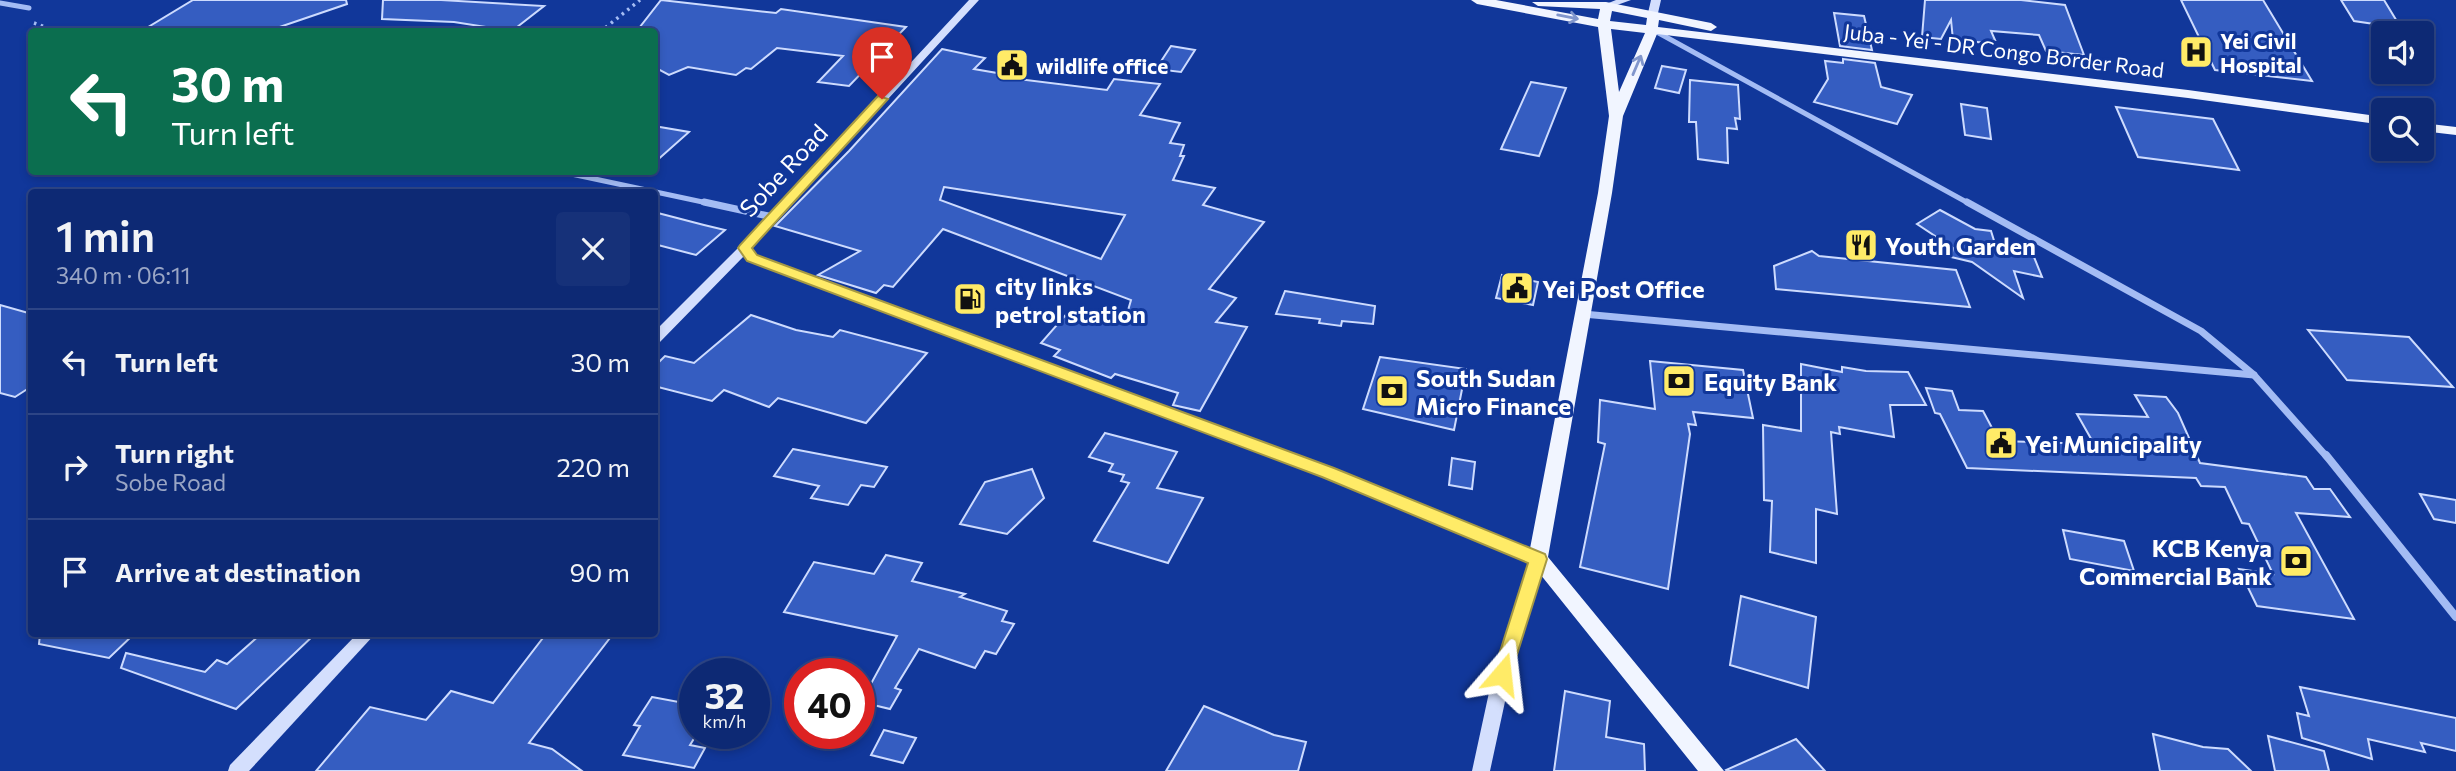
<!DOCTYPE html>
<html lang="en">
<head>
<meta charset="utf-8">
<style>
  :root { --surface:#0d2974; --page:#163179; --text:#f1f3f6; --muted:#9aa6c5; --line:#2d4586 }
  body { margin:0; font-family:Commissioner,sans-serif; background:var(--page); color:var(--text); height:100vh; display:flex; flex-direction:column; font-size:26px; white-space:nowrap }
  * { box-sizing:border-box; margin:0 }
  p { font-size:23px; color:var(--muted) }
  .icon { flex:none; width:38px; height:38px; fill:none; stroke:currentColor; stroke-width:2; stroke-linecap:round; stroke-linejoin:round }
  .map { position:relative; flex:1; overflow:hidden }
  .details { position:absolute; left:28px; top:189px; width:630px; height:448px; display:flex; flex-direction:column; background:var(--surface); border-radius:7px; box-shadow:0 4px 10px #0003,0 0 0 2px var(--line) }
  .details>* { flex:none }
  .guide { position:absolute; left:28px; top:28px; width:630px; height:147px; border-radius:7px; box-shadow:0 4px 10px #0003,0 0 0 2px var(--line); background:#0b6e4f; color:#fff; overflow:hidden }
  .buttons { position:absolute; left:2371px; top:21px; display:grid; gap:14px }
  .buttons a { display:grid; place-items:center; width:63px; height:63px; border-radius:7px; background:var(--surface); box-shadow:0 4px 10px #0003,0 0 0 2px var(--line); font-size:35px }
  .speed { position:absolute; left:679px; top:658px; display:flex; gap:14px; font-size:35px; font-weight:700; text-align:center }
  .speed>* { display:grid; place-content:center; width:91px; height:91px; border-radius:50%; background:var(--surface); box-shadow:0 4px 10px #0003,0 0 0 2px var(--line); line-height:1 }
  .speed small { font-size:18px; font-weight:400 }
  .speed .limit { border:10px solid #d22; background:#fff; color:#111 }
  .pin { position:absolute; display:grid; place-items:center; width:60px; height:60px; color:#fff; margin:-72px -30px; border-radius:50% 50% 50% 0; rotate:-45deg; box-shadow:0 0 7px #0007 }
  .pin .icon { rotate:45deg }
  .me { position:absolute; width:77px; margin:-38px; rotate:17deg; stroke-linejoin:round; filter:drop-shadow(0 0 5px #0008) }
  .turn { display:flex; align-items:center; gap:24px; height:147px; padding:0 28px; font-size:32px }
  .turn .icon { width:91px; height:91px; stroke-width:2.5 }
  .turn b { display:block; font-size:49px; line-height:60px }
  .round { display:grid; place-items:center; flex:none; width:74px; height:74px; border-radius:7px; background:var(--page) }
  .summary { display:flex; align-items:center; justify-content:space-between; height:119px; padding:0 28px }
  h1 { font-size:42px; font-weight:600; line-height:52px }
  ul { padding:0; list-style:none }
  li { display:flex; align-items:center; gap:21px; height:105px; padding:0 28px; border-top:2px solid var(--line) }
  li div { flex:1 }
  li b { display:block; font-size:26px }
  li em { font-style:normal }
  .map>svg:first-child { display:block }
  .building { fill:#355dc1; stroke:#cddbfe; stroke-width:2; fill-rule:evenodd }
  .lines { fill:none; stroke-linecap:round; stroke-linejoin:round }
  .path { stroke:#a4bcf4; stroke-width:3.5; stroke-dasharray:2.5 4.5; stroke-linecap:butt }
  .street-far2 { stroke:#a4bcf4; stroke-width:5 }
  .street-far1 { stroke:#a4bcf4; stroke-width:7 }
  .street { stroke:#a4bcf4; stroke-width:8 }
  .secondary { fill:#d4dffd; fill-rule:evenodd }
  .primary { fill:#f1f5ff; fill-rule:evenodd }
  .oneway { stroke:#8196cc }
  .route { fill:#ffeb67; stroke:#a69943; stroke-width:2 }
  .labels { text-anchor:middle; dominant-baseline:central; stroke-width:6; stroke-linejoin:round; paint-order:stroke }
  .far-poi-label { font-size:21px; font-weight:bold; fill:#fff; stroke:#11379a; text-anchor:start }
  .far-street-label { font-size:21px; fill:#fff; stroke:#11379a }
  .street-label { font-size:24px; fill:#fff; stroke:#11379a }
  .poi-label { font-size:24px; font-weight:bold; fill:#fff; stroke:#11379a; text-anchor:start }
</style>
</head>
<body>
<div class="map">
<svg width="2456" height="771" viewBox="0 0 2456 771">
  <rect width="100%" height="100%" fill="#11379a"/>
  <g class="building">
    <path d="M 193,0 L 346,0 L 347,4 L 265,32 L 140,32 Z"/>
    <path d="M 383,0 L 441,0 L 544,6 L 512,31 L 454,22 L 382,19 Z"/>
    <path d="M 661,0 L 776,13 L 781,9 L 906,27 L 849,86 L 818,82 L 843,56 L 777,48 L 751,69 L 746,68 L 736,75 L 688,67 L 669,75 L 654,67 L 654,32 L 636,32 Z"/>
    <path d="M 1925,0 L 2021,0 L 2065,5 L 2084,55 L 2046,51 L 2039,35 L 1991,31 L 1995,40 L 1987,40 L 1989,43 L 1953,40 L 1951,20 L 1941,39 L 1922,37 Z"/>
    <path d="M 2181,0 L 2263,0 L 2312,81 L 2215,70 Z"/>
    <path d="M 2341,0 L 2384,0 L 2401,28 L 2354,21 Z"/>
    <path d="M 1834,13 L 1864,16 L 1872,50 L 1840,46 Z"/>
    <path d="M 1171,46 L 1195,50 L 1181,72 L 1156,69 Z"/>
    <path d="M 942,49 L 985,58 L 974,69 L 1003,74 L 1001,77 L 1107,90 L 1114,79 L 1160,84 L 1140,115 L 1180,123 L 1170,143 L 1184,145 L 1180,156 L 1184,156 L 1173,180 L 1215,188 L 1203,205 L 1264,222 L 1209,289 L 1236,298 L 1216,322 L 1247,327 L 1200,411 L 1173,405 L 1178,393 L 1115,374 L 1111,378 L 1054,356 L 1060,350 L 1041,343 L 1070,310 L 1124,324 L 1131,300 L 943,229 L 893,287 L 884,285 L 876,293 L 818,275 L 860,251 L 775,226 L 849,151 ZM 944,187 L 1125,215 L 1101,259 L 940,200 Z"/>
    <path d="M 1843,59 L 1875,63 L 1881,87 L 1912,95 L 1897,124 L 1814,102 L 1828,79 L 1825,61 L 1843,63 Z"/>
    <path d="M 1662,66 L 1686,70 L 1679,93 L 1655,88 Z"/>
    <path d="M 1690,80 L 1738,85 L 1740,119 L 1735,118 L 1737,129 L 1727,128 L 1728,163 L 1698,159 L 1696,122 L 1689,122 Z"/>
    <path d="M 1531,82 L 1566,88 L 1539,156 L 1501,149 Z"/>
    <path d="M 1961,104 L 1987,108 L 1991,139 L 1965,135 Z"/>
    <path d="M 2116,107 L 2213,119 L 2239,170 L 2138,157 Z"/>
    <path d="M 654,126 L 689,132 L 654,163 Z"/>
    <path d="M 1940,210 L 1975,229 L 1991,231 L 1996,247 L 2032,252 L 2042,277 L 2014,271 L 2023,298 L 1972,262 L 1951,257 L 1953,248 L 1917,224 Z"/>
    <path d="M 654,212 L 704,225 L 725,230 L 696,255 L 654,244 Z"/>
    <path d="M 1812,251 L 1819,256 L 1956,270 L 1970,307 L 1776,289 L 1774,266 Z"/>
    <path d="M 1502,275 L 1538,282 L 1533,305 L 1496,298 Z"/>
    <path d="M 1285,291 L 1375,306 L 1373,324 L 1342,321 L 1341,326 L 1319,323 L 1320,319 L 1276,314 Z"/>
    <path d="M 0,305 L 32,314 L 32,386 L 15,397 L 0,393 Z"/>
    <path d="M 751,315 L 796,330 L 833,337 L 840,330 L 927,353 L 866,423 L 778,398 L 769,407 L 724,390 L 712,401 L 654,386 L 654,367 L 665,356 L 694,363 Z"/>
    <path d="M 2308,330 L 2409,337 L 2453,387 L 2347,380 Z"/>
    <path d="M 1380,357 L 1466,369 L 1454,430 L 1363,409 Z"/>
    <path d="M 1650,361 L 1743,370 L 1753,418 L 1693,412 L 1696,425 L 1688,424 L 1690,434 L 1668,589 L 1580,567 L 1605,444 L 1598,442 L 1600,400 L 1655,409 Z"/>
    <path d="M 1801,364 L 1842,372 L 1842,367 L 1866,371 L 1908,372 L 1926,405 L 1890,405 L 1894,437 L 1839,427 L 1840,434 L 1831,432 L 1837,514 L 1816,509 L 1816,563 L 1770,552 L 1772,501 L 1764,500 L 1763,425 L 1801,431 Z"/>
    <path d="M 1926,388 L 1952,391 L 1959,410 L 1983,411 L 1999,441 L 2094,444 L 2077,414 L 2148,417 L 2135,395 L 2166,397 L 2178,413 L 2200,463 L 2306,477 L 2314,489 L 2330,489 L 2350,517 L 2296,513 L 2354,619 L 2257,606 L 2239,569 L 2273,574 L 2249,524 L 2242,523 L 2225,487 L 2201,486 L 2196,478 L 1967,468 L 1940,414 L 1935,413 Z"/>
    <path d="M 1105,433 L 1177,452 L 1157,488 L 1203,498 L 1168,563 L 1094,541 L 1129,483 L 1121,481 L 1124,475 L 1109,471 L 1113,464 L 1089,457 Z"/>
    <path d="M 793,449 L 887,467 L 874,487 L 861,485 L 848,505 L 811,498 L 819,486 L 774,476 Z"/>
    <path d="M 1452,458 L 1475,462 L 1472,489 L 1449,485 Z"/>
    <path d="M 1032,469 L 1044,498 L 1007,534 L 960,524 L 985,482 Z"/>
    <path d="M 2420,494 L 2456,500 L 2456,523 L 2434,519 Z"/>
    <path d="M 2063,530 L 2124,541 L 2134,571 L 2070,559 Z"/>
    <path d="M 886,555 L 922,563 L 912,581 L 965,594 L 960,597 L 1007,611 L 1002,621 L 1014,624 L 996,654 L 985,651 L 975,668 L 919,649 L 895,688 L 901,690 L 890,709 L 861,702 L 897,636 L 784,612 L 814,562 L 874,574 Z"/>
    <path d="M 1741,596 L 1816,617 L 1808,688 L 1730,665 Z"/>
    <path d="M 40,634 L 134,634 L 109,658 L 39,644 Z"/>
    <path d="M 261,634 L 315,634 L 236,709 L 121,668 L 126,653 L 205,672 L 217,660 L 227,664 Z"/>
    <path d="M 546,634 L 613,634 L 529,743 L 552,749 L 582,771 L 316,771 L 370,707 L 426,720 L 451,691 L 493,703 Z"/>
    <path d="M 2300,687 L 2456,718 L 2456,751 L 2421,743 L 2425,752 L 2368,739 L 2372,759 L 2302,738 L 2297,713 L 2309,716 Z"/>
    <path d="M 1565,691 L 1610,701 L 1606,737 L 1644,744 L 1645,771 L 1554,771 Z"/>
    <path d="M 652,697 L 695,705 L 695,737 L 690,745 L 705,748 L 694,768 L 623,755 L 640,726 L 634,725 Z"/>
    <path d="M 1204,706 L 1274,735 L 1306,742 L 1298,771 L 1166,771 Z"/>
    <path d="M 884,730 L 916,738 L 903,763 L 871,755 Z"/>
    <path d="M 2153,734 L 2203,747 L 2228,749 L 2251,771 L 2160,771 Z"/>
    <path d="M 2268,736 L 2324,751 L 2329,771 L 2275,771 Z"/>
    <path d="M 1796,739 L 1825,771 L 1727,771 L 1726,770 Z"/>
  </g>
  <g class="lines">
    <g class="path">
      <path d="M 34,23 L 60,32"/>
      <path d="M 600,32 L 640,0"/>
    </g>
    <g class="street-far2">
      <path d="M 0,3 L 29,8"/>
      <path d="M 1655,31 L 1970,204"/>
      <path d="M 562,172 L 712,204"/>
    </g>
    <g class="street-far1">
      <path d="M 704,202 L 773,217"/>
      <path d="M 1967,202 L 2201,331 L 2254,375 L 2327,457"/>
      <path d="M 1583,314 L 2254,375"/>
    </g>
    <path class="street" d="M 2326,455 L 2456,617"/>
    <g class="secondary">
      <path d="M 969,0 L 979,0 L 751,248 L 756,255 L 1333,468 L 1544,555 L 1546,559 L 1511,674 L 1490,771 L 1472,771 L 1493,674 L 1529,562 L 1323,476 L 748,261 L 744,256 L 659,343 L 654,344 L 654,332 L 741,245 Z"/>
      <path d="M 1616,0 L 1631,0 L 1606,9 L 1601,6 Z"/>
      <path d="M 1651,0 L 1661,0 L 1658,13 L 1653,16 L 1648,13 Z"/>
      <path d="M 357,634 L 375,634 L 249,771 L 228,771 L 230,765 Z"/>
    </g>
    <g class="primary">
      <path d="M 1471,0 L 1496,0 L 1598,19 L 1600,9 L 1538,6 L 1532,2 L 1606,2 L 1711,23 L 1717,27 L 1711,31 L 1659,20 L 1658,27 L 2188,90 L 2384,117 L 2384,125 L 2188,98 L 1657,34 L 1623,116 L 1612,193 L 1548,557 L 1724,771 L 1698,771 L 1528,559 L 1598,193 L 1609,116 L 1598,27 L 1477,4 ZM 1612,11 L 1647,18 L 1646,25 L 1610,21 ZM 1611,29 L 1645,33 L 1619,92 Z"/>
      <path d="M 2422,123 L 2456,127 L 2456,135 L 2422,131 Z"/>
    </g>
  </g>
  <defs><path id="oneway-shaft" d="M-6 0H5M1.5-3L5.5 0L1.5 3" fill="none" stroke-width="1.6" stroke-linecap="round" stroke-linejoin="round" transform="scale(1.75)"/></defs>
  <g class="oneway">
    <use href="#oneway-shaft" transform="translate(1568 17) rotate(11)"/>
    <use href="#oneway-shaft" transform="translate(1637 65) rotate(-67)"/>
  </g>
  <path class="route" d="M 878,96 L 888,99 L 752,248 L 757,255 L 1334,468 L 1545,554 L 1547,559 L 1509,680 L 1495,680 L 1493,674 L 1528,563 L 1322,477 L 747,261 L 738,248 L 740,245 Z"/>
  <defs>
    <symbol id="hospital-square" viewBox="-11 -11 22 22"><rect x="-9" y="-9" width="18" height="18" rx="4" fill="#ffeb67" stroke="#11379a"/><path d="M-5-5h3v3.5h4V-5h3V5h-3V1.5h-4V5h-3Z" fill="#111"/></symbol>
    <symbol id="civic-square" viewBox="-11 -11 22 22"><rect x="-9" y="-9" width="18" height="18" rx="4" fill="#ffeb67" stroke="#11379a"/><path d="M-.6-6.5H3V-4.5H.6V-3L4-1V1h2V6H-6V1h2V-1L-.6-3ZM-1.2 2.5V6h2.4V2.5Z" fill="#111"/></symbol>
    <symbol id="restaurant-square" viewBox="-11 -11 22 22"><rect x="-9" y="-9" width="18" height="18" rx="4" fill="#ffeb67" stroke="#11379a"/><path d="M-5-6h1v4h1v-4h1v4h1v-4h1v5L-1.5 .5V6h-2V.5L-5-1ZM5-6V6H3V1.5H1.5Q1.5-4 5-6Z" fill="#111"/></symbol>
    <symbol id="fuel-square" viewBox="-11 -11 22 22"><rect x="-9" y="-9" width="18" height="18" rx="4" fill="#ffeb67" stroke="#11379a"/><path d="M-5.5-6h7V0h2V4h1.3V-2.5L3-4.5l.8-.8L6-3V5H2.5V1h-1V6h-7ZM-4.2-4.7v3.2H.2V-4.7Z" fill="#111"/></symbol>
    <symbol id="bank-square" viewBox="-11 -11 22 22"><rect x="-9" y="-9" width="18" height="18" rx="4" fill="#ffeb67" stroke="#11379a"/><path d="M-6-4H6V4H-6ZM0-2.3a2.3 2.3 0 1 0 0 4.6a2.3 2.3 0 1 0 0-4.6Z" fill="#111"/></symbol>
  </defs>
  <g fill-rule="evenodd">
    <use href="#hospital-square" x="2177" y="33" width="38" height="38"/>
    <use href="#civic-square" x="993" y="46" width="38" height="38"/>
    <use href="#restaurant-square" x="1842" y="226" width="38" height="38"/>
    <use href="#civic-square" x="1498" y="269" width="38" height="38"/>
    <use href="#fuel-square" x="951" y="280" width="38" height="38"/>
    <use href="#bank-square" x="1660" y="362" width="38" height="38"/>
    <use href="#bank-square" x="1373" y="372" width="38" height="38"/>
    <use href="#civic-square" x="1982" y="424" width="38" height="38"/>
    <use href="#bank-square" x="2277" y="542" width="38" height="38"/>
  </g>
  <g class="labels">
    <g class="far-poi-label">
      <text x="2220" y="40">Yei Civil<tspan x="2220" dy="24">Hospital</tspan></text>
      <text x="1036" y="65">wildlife office</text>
    </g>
    <g class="far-street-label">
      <text transform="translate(2004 50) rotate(7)">Juba - Yei - DR Congo Border Road</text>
    </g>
    <g class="street-label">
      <text transform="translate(783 170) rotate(-47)">Sobe Road</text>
    </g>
    <g class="poi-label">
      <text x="1885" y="245">Youth Garden</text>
      <text x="995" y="285">city links<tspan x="995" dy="28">petrol station</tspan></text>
      <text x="1542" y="288">Yei Post Office</text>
      <text x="1416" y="377">South Sudan<tspan x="1416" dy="28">Micro Finance</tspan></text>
      <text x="1704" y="381">Equity Bank</text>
      <text x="2025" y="443">Yei Municipality</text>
      <text x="2272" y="547" text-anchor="end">KCB Kenya<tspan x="2272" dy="28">Commercial Bank</tspan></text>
    </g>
  </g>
</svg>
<div class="buttons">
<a><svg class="icon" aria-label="sound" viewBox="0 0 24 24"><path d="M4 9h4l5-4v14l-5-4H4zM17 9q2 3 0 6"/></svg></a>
<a><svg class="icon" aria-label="search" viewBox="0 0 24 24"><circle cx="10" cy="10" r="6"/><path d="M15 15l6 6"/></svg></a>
</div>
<div class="speed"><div>32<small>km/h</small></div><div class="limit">40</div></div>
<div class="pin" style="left:882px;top:99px;background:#d93025"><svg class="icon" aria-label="arrive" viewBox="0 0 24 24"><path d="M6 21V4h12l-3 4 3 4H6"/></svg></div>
<svg class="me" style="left:1502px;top:674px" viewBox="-20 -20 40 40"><path d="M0-17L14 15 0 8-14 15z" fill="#ffeb67" stroke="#fff" stroke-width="4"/></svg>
<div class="guide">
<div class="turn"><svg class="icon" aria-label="left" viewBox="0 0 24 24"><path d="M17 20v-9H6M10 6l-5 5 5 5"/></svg><div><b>30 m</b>Turn left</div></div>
</div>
<section class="details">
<div class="summary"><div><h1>1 min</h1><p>340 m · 06:11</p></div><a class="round"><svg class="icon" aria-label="close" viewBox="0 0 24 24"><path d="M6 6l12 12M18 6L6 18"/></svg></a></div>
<ul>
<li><svg class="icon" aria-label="left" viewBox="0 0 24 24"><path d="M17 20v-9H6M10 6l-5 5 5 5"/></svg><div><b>Turn left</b></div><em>30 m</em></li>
<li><svg class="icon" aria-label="right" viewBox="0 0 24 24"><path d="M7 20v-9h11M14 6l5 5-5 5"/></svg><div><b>Turn right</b><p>Sobe Road</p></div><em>220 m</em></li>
<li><svg class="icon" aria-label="arrive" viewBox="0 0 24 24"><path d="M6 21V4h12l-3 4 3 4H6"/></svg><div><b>Arrive at destination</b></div><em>90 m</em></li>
</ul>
</section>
</div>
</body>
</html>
